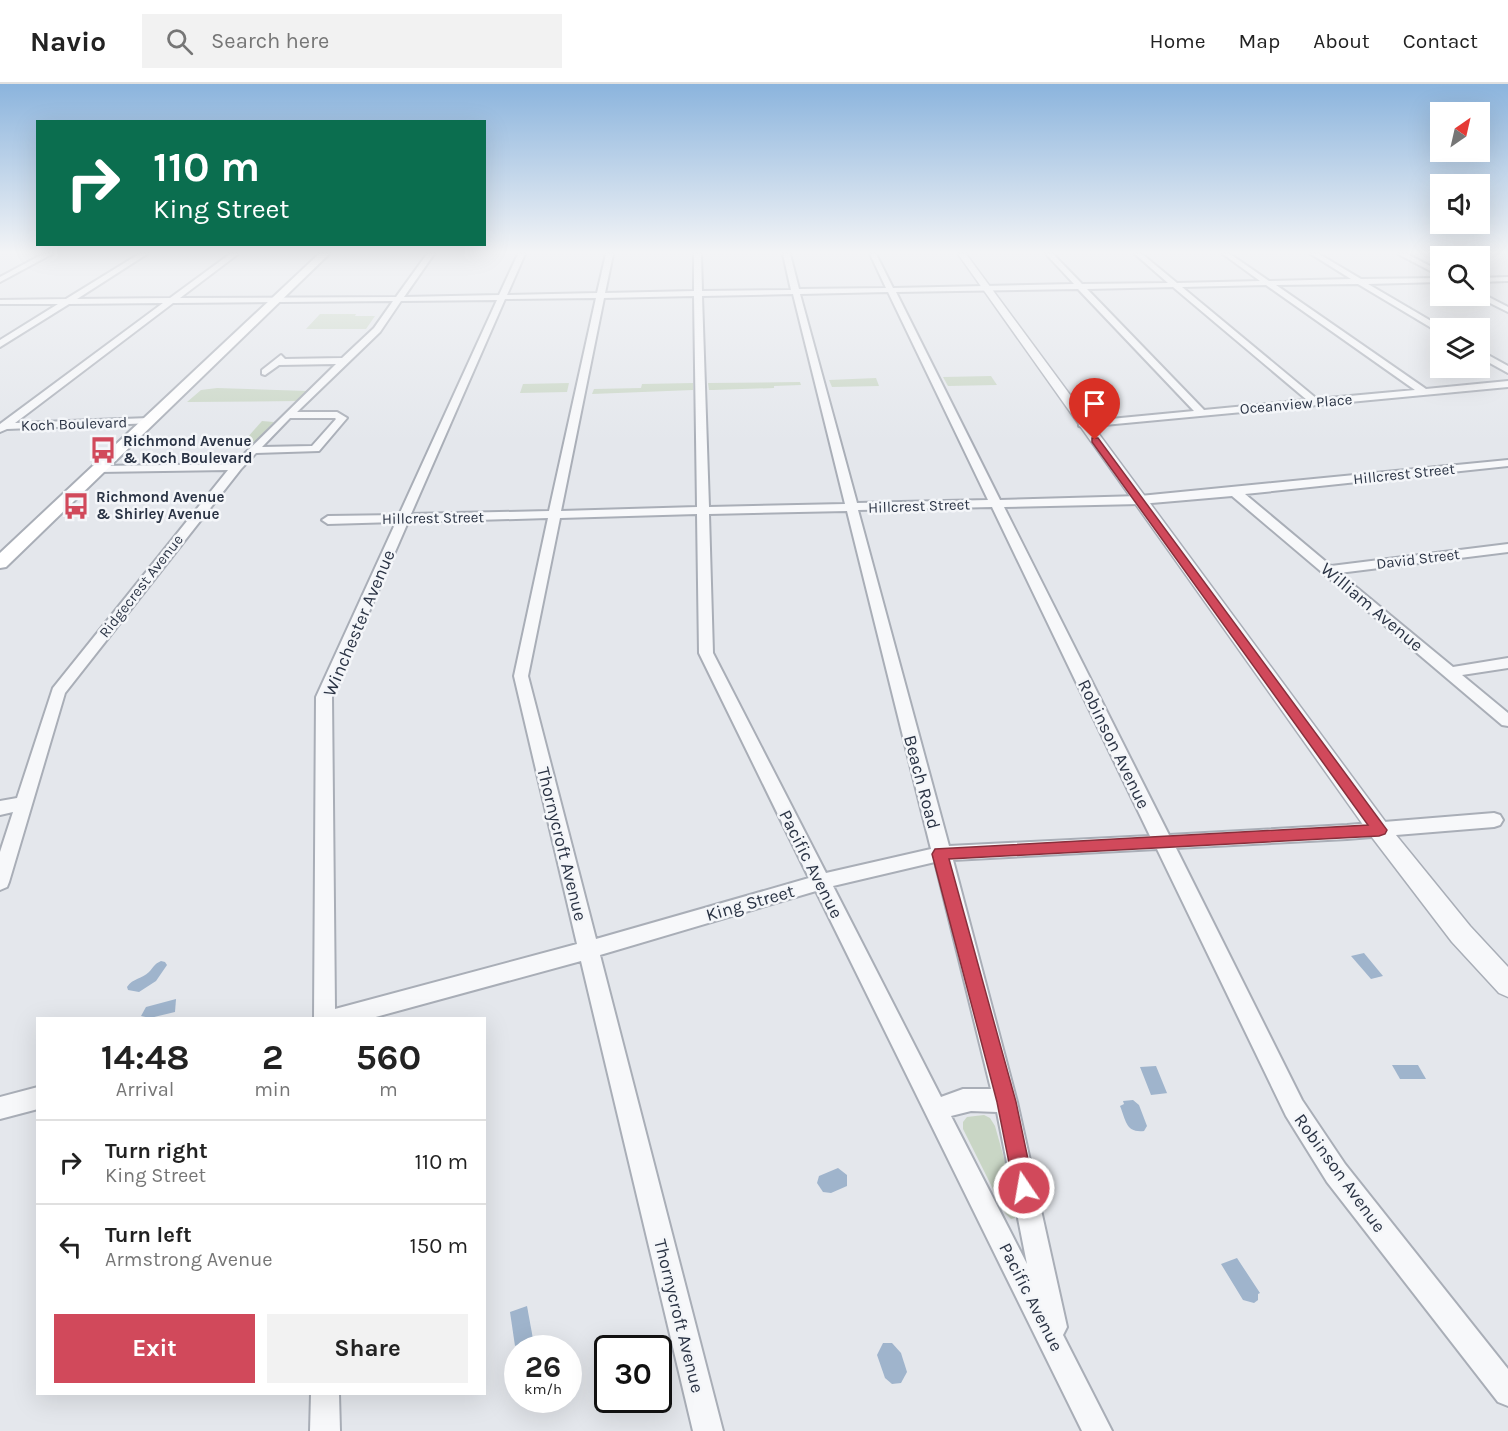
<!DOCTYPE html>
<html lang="en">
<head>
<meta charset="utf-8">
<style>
  :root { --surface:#fff; --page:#f2f2f2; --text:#222; --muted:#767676; --line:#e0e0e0; --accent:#d1495b }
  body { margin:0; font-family:Karla,sans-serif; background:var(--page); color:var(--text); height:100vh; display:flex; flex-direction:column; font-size:22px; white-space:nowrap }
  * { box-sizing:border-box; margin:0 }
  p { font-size:20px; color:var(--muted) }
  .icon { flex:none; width:33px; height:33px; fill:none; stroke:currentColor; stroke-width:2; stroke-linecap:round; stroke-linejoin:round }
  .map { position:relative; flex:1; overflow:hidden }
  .drawer { position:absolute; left:36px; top:933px; width:450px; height:378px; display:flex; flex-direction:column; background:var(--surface); border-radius:0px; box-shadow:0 6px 24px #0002 }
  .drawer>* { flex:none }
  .guide { position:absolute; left:36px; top:36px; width:450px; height:126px; border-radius:0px; box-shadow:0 6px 24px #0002; background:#0b6e4f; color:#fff; overflow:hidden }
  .needle { width:39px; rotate:34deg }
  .tools { position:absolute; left:1430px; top:18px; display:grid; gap:12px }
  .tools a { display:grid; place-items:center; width:60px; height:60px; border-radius:0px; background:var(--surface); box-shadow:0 6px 24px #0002; font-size:30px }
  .speed { position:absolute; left:504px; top:1251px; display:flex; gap:12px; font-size:30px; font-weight:700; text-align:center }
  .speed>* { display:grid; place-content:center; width:78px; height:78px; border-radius:50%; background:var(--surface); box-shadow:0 6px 24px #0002; line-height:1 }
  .speed small { font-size:15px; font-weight:400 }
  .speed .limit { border:3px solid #111; border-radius:9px; background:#fff; color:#111 }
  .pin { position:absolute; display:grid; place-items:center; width:51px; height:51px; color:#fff; margin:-62px -26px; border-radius:50% 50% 50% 0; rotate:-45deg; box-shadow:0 0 6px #0007 }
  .pin .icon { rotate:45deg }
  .me { position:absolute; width:66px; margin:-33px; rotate:348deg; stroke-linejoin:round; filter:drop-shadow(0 0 4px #0008) }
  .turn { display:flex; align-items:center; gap:21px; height:126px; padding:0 18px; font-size:27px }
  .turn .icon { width:78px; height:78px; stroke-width:2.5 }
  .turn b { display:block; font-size:42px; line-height:51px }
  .eta { display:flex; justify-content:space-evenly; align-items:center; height:102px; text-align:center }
  .eta b { font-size:36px; font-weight:700; line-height:42px }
  .primary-button { display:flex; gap:12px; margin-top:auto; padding:12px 18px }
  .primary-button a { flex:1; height:69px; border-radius:0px; background:var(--accent); color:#fff; font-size:24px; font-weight:700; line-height:69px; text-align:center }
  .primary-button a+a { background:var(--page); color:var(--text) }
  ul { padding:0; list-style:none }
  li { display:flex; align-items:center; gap:18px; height:84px; padding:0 18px; border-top:2px solid var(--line) }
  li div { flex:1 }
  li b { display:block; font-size:22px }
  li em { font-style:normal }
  header { display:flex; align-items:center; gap:36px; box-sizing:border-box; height:84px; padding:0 30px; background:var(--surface); border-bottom:2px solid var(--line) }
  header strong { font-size:28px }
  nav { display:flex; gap:33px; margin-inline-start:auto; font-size:21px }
  .search { width:420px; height:54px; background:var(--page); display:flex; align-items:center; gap:15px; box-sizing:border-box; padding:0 21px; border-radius:0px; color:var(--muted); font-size:22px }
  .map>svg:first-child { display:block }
  .green { fill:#c9d6c5 }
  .water { fill:#9fb4cc }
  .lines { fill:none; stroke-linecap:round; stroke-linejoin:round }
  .minor-casing { stroke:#a9aeb7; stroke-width:4 }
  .tertiary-casing { stroke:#a9aeb7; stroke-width:3 }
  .secondary-casing { stroke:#a9aeb7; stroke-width:4 }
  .minor { fill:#f7f8fa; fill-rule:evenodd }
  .tertiary { fill:#f7f8fa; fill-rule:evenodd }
  .secondary { fill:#fff; fill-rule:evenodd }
  .route { fill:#d1495b; stroke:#882f3b; stroke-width:1.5 }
  .labels { text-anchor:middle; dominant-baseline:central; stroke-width:5; stroke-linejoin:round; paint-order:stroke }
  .far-street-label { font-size:15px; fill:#2b3445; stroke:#f4f6f9 }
  .far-poi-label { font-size:15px; font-weight:bold; fill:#2b3445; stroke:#f4f6f9; text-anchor:start }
  .street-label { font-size:18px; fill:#2b3445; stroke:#f4f6f9 }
</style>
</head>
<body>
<header>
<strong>Navio</strong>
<div class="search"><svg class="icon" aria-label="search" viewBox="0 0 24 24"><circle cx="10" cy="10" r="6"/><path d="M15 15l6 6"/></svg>Search here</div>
<nav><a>Home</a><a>Map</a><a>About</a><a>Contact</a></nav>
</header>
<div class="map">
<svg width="1508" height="1347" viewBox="0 0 1508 1347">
  <rect width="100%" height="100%" fill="#e4e7ec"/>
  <g class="green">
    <path d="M 320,230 L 356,230 L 355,232 L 375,232 L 366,245 L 306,245 Z"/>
    <path d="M 991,292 L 997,301 L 948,302 L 943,293 Z"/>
    <path d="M 876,294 L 879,302 L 832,303 L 829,296 Z"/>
    <path d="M 800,298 L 801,301 L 774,302 L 774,304 L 713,306 L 709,306 L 708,299 Z"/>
    <path d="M 569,299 L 567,308 L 520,309 L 523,300 Z"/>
    <path d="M 693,299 L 693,306 L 592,310 L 594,305 L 641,304 L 642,300 Z"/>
    <path d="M 217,304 L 308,307 L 309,307 L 300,317 L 187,318 L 201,306 Z"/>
    <path d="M 262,337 L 274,338 L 253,360 L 240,362 Z"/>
    <path d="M 984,1031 L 990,1034 L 995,1042 L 1018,1124 L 1015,1134 L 1011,1135 L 1005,1129 L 963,1045 L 963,1038 L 967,1033 Z"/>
  </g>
  <g class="water">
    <path d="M 1364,869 L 1383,892 L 1371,895 L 1351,872 Z"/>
    <path d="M 161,877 L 165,878 L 167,881 L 156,897 L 139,908 L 128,906 L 127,903 C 133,894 142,895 149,888 C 154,883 154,880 161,877 Z"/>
    <path d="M 176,915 L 175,928 L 150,934 L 141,932 L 146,923 Z"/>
    <path d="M 1392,981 L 1418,981 L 1426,995 L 1400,995 Z"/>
    <path d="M 1156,982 L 1167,1009 L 1168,1009 L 1151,1011 L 1140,983 Z"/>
    <path d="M 1133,1016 L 1139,1021 L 1147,1042 L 1144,1047 C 1126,1049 1126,1037 1120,1022 L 1124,1020 L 1123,1017 Z"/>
    <path d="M 838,1084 L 847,1091 L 847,1102 L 831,1109 L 823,1108 L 817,1099 L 819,1092 Z"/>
    <path d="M 1237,1174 L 1260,1209 L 1258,1210 L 1258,1216 L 1254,1219 L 1243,1216 L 1221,1180 Z"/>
    <path d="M 527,1222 L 533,1255 L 515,1262 L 510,1228 Z"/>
    <path d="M 883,1259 L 892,1259 L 901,1269 L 907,1288 L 901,1299 L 892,1300 L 885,1294 L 877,1271 Z"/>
  </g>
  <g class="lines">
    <defs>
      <g id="minor">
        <path d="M 43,170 L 52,170 L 0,198 L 0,193 Z"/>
        <path d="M 139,170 L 147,170 L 77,215 L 170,214 L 230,170 L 238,170 L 180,214 L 396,213 L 427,170 L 434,170 L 404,213 L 499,211 L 518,170 L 525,170 L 507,211 L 597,209 L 606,170 L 613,170 L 605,209 L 694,207 L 694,170 L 701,170 L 702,207 L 791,206 L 783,170 L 790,170 L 799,205 L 886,204 L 870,170 L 876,170 L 893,204 L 1074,200 L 1046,170 L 1053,170 L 1082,200 L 1168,199 L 1135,170 L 1142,170 L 1177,199 L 1260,197 L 1223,170 L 1230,170 L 1269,197 L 1351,195 L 1311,170 L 1319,170 L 1361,195 L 1440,194 L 1440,198 L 1368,200 L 1443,244 L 1440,244 L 1440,249 L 1358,200 L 1276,201 L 1426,305 L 1508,297 L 1508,303 L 1083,343 L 1079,342 L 1079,338 L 1194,327 L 1078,205 L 896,208 L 1000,416 L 1140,412 L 1508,376 L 1508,382 L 1245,410 L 1331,482 L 1508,460 L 1508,468 L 1339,489 L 1453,583 L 1508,574 L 1508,584 L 1462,591 L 1508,629 L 1508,642 L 1502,641 L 1232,412 L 1140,420 L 1004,423 L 1169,751 L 1347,741 L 1494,729 L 1500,731 L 1503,736 L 1500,741 L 1494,743 L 1347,755 L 1176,764 L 1302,1016 L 1345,1080 L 1508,1285 L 1508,1322 L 1498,1318 L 1327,1098 L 1286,1032 L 1157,765 L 953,776 L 1017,1018 L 1067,1243 L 1063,1251 L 1112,1347 L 1082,1347 L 816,807 L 600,871 L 723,1347 L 693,1347 L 581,877 L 372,934 L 314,934 L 316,613 L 396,438 L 328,440 L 322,436 L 328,432 L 399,431 L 497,216 L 401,217 L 380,248 L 297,328 L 337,328 L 347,334 L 319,367 L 256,369 L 241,385 L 65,609 L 9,798 L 7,803 L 0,806 L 0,768 L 13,728 L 0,731 L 0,717 L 17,714 L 53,604 L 228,386 L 99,388 L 93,385 L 99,382 L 234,380 L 336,280 L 279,281 L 265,291 L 262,290 L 262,286 L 281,271 L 285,275 L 342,274 L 374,244 L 393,217 L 173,219 L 15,339 L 149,334 L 154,337 L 153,339 L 7,345 L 0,348 L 0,340 L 163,219 L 69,220 L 0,263 L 0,256 L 58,220 L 0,220 L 0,216 L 66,215 ZM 1266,201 L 1415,306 L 1317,315 L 1182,203 ZM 1173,203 L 1307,316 L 1204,326 L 1087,205 ZM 888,208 L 988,416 L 857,419 L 800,210 ZM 793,210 L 845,420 L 709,423 L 702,212 ZM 694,212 L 697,423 L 561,427 L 604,214 ZM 596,214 L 549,427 L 411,430 L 505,215 ZM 290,334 L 335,334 L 336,335 L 312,362 L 262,363 ZM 992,423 L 1150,752 L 949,762 L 858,426 ZM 847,427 L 931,765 L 826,789 L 713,569 L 709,430 ZM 697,430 L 699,569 L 809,794 L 596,855 L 528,592 L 560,434 ZM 548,434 L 514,592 L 577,860 L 335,925 L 332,613 L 408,438 ZM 935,778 L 991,1005 L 963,1005 L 941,1013 L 833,802 ZM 971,1027 L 997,1028 L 1027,1180 L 951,1032 Z"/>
        <path d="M 1398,170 L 1407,170 L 1440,187 L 1440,192 Z"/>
        <path d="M 1508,193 L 1508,197 L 1479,198 L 1479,194 Z"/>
        <path d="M 1479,208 L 1508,223 L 1508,228 L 1476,212 L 1479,212 Z"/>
        <path d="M 1479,266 L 1508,282 L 1508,289 L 1479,273 Z"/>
        <path d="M 38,1003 L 38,1025 L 0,1035 L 0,1013 Z"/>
        <path d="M 311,1310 L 339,1310 L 340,1347 L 310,1347 Z"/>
      </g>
      <path id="tertiary" d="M 958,170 L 966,170 L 1387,740 L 1470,842 L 1508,883 L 1508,913 L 1499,909 L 1452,858 L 1371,752 Z"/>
      <path id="secondary" d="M 319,170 L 329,170 L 6,483 L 0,484 L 0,469 Z"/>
    </defs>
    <use href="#minor" class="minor-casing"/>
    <use href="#tertiary" class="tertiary-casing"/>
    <use href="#secondary" class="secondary-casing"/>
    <use href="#minor" class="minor"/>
    <use href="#tertiary" class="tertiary"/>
    <use href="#secondary" class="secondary"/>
  </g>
  <linearGradient id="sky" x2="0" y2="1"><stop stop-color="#8bb4dd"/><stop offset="0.47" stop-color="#f3f4f6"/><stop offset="1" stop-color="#f3f4f6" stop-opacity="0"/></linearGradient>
  <rect width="1508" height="358" fill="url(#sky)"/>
  <path class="route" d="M 1092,354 L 1098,354 L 1387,746 L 1385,750 L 1379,752 L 949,775 L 1016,1018 L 1034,1104 L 1031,1111 L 1024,1114 L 1017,1111 L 1014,1104 L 997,1018 L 932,770 L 935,765 L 1368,741 L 1092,358 Z"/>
  <defs>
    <symbol id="bus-bare" viewBox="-9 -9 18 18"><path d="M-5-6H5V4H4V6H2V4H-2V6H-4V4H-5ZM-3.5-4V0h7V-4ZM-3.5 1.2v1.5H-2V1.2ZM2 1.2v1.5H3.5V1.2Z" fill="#d1495b" stroke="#f4f6f9" stroke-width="2.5" paint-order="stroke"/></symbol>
  </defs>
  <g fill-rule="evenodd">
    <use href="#bus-bare" x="84" y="347" width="38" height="38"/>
    <use href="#bus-bare" x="57" y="403" width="38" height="38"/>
  </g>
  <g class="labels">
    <g class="far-street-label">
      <text transform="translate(1296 320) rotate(-5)">Oceanview Place</text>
      <text transform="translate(74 340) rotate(-2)">Koch Boulevard</text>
      <text transform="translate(1404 390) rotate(-6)">Hillcrest Street</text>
      <text transform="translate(919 422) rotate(-2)">Hillcrest Street</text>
      <text transform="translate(433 434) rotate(-1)">Hillcrest Street</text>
      <text transform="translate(1418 475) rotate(-7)">David Street</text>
      <text transform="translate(141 502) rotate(-52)">Ridgecrest Avenue</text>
    </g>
    <g class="far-poi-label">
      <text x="123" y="357">Richmond Avenue<tspan x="123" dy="17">&amp; Koch Boulevard</tspan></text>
      <text x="96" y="413">Richmond Avenue<tspan x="96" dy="17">&amp; Shirley Avenue</tspan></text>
    </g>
    <g class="street-label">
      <text transform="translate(1372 523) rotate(40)">William Avenue</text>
      <text transform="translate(359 539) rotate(-67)">Winchester Avenue</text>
      <text transform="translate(1114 660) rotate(64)">Robinson Avenue</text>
      <text transform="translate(922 698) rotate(75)">Beach Road</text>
      <text transform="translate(562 760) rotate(76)">Thornycroft Avenue</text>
      <text transform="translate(811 780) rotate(63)">Pacific Avenue</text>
      <text transform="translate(750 819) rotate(-16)">King Street</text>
      <text transform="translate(1340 1089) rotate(54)">Robinson Avenue</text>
      <text transform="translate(1031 1213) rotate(63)">Pacific Avenue</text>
      <text transform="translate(679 1232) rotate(76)">Thornycroft Avenue</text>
    </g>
  </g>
</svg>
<div class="tools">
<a><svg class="needle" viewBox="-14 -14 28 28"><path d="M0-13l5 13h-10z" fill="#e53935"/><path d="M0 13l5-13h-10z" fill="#767676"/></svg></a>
<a><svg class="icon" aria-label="sound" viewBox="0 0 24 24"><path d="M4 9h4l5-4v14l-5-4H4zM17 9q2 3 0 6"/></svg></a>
<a><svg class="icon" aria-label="search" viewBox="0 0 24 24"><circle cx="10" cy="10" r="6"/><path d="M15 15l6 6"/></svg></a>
<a><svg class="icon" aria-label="layers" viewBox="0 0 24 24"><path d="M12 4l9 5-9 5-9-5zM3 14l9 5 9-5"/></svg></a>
</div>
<div class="speed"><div>26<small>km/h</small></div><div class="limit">30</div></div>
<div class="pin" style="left:1095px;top:356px;background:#d93025"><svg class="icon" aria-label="arrive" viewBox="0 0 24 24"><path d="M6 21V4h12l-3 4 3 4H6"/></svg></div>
<svg class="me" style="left:1024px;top:1104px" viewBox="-20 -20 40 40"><circle r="17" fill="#d1495b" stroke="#fff" stroke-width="3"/><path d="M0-11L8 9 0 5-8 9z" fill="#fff"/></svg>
<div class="guide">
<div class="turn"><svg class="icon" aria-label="right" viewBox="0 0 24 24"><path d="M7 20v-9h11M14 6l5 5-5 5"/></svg><div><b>110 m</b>King Street</div></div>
</div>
<section class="drawer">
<div class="eta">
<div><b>14:48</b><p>Arrival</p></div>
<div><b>2</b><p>min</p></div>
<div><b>560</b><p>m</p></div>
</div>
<ul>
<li><svg class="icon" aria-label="right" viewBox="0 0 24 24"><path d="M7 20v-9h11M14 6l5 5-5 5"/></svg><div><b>Turn right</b><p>King Street</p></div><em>110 m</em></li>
<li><svg class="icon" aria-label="left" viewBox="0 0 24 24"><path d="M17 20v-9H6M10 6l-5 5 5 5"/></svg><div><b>Turn left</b><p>Armstrong Avenue</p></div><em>150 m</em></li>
</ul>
<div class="primary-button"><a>Exit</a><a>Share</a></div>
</section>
</div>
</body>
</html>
